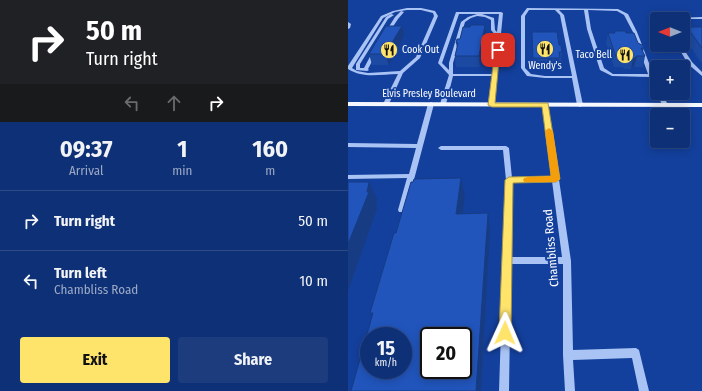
<!DOCTYPE html>
<html lang="en">
<head>
<meta charset="utf-8">
<style>
  :root { --surface:#0e3076; --page:#1c3c7e; --text:#f1f3f6; --muted:#9ba9c5; --line:#2e4b88; --accent:#ffe46c }
  body { margin:0; font-family:"Fira Sans Condensed",sans-serif; background:var(--page); color:var(--text); height:100vh; display:flex; flex-direction:column; font-size:15px; white-space:nowrap }
  * { box-sizing:border-box; margin:0 }
  p { font-size:13px; color:var(--muted) }
  .icon { flex:none; width:22px; height:22px; fill:none; stroke:currentColor; stroke-width:2; stroke-linecap:round; stroke-linejoin:round }
  .map { position:relative; flex:1; overflow:hidden }
  .sheet { display:flex; flex-direction:column; background:var(--surface); width:348px }
  .sheet>* { flex:none }
  .banner { background:#202124; color:#fff; overflow:hidden }
  .needle { width:26px; rotate:270deg }
  .fabs { position:absolute; left:302px; top:12px; display:grid; gap:8px }
  .fabs a { display:grid; place-items:center; width:40px; height:40px; border-radius:4px; background:var(--surface); box-shadow:0 2px 10px #0003,0 0 0 1px var(--line); font-size:20px }
  .speed { position:absolute; left:12px; top:327px; display:flex; gap:8px; font-size:20px; font-weight:700; text-align:center }
  .speed>* { display:grid; place-content:center; width:52px; height:52px; border-radius:50%; background:var(--surface); box-shadow:0 2px 10px #0003,0 0 0 1px var(--line); line-height:1 }
  .speed small { font-size:10px; font-weight:400 }
  .speed .limit { border:2px solid #111; border-radius:6px; background:#fff; color:#111 }
  .pin { position:absolute; display:grid; place-items:center; width:34px; height:34px; color:#fff; margin:-17px; border-radius:8px; box-shadow:0 2px 6px #0006 }
  .me { position:absolute; width:44px; margin:-22px; rotate:1deg; stroke-linejoin:round; filter:drop-shadow(0 0 3px #0008) }
  .turn { display:flex; align-items:center; gap:14px; height:84px; padding:0 20px; font-size:18px }
  .turn .icon { width:52px; height:52px; stroke-width:2.5 }
  .turn b { display:block; font-size:28px; line-height:34px }
  .lanes { display:flex; align-items:center; height:38px; padding:0 20px; background:#0003; justify-content:center; gap:20px; direction:ltr }
  .lanes .off { opacity:.35 }
  .eta { display:flex; justify-content:space-evenly; align-items:center; height:68px; text-align:center }
  .eta b { font-size:24px; font-weight:700; line-height:28px }
  .button { display:flex; gap:8px; margin-top:auto; padding:8px 20px }
  .button a { flex:1; height:46px; border-radius:4px; background:var(--accent); color:#111; font-size:16px; font-weight:700; line-height:46px; text-align:center }
  .button a+a { background:var(--page); color:var(--text) }
  ul { padding:0; list-style:none }
  li { display:flex; align-items:center; gap:12px; height:60px; padding:0 20px; border-top:1px solid var(--line) }
  li div { flex:1 }
  li b { display:block; font-size:15px }
  li em { font-style:normal }
  main { display:flex; flex:1; min-height:0 }
  .map>svg:first-child { display:block }
  .lines { fill:none; stroke-linecap:round; stroke-linejoin:round }
  .minor { fill:#a9c3f4; fill-rule:evenodd }
  .major { fill:#f6f8ff; fill-rule:evenodd }
  .wall { fill:#1c49a2 }
  .shaded-wall { fill:#173c84 }
  .building { fill:#2155bc; stroke:#173c84; fill-rule:evenodd }
  .route { fill:#ffe46c; stroke:#a69446 }
  .slow { fill:#f59e0b }
  .labels { text-anchor:middle; dominant-baseline:central; stroke-width:4; stroke-linejoin:round; paint-order:stroke }
  .far-poi-label { font-size:10px; fill:#fff; stroke:#13409d; text-anchor:start }
  .far-street-label { font-size:10px; fill:#fff; stroke:#13409d }
  .street-label { font-size:12px; fill:#fff; stroke:#13409d }
</style>
</head>
<body>
<main>
<section class="sheet">
<div class="banner">
<div class="turn"><svg class="icon" aria-label="right" viewBox="0 0 24 24"><path d="M7 20v-9h11M14 6l5 5-5 5"/></svg><div><b>50 m</b>Turn right</div></div>
<div class="lanes"><svg class="icon off" aria-label="left" viewBox="0 0 24 24"><path d="M17 20v-9H6M10 6l-5 5 5 5"/></svg><svg class="icon off" aria-label="ahead" viewBox="0 0 24 24"><path d="M12 20V5M6 11l6-6 6 6"/></svg><svg class="icon" aria-label="right" viewBox="0 0 24 24"><path d="M7 20v-9h11M14 6l5 5-5 5"/></svg></div>
</div>
<div class="eta">
<div><b>09:37</b><p>Arrival</p></div>
<div><b>1</b><p>min</p></div>
<div><b>160</b><p>m</p></div>
</div>
<ul>
<li><svg class="icon" aria-label="right" viewBox="0 0 24 24"><path d="M7 20v-9h11M14 6l5 5-5 5"/></svg><div><b>Turn right</b></div><em>50 m</em></li>
<li><svg class="icon" aria-label="left" viewBox="0 0 24 24"><path d="M17 20v-9H6M10 6l-5 5 5 5"/></svg><div><b>Turn left</b><p>Chambliss Road</p></div><em>10 m</em></li>
</ul>
<div class="button"><a>Exit</a><a>Share</a></div>
</section>
<div class="map">
<svg width="354" height="391" viewBox="0 0 354 391">
  <rect width="100%" height="100%" fill="#13409d"/>
  <g class="lines">
    <g class="minor">
      <path d="M 59,8 L 73,8 L 87,11 L 90,16 L 72,58 L 55,73 L 41,104 L 38,106 L 35,104 L 50,74 C 32,74 16,79 0,69 L 0,66 L 33,16 L 45,11 ZM 59,10 L 73,10 L 85,13 L 86,16 L 68,57 L 52,71 L 20,73 L 9,71 L 4,68 L 35,18 L 47,12 Z"/>
      <path d="M 179,8 L 270,9 L 280,14 L 289,32 L 309,84 L 309,91 L 306,89 L 301,77 L 264,76 L 252,70 L 239,29 L 236,10 L 211,10 L 216,15 L 235,105 L 234,106 L 232,107 L 229,105 L 224,78 L 197,78 L 179,76 L 173,68 L 173,16 ZM 181,10 L 207,10 L 212,15 L 224,76 L 197,76 L 183,74 L 177,68 L 177,16 ZM 240,10 L 269,11 L 276,15 L 285,32 L 300,74 L 265,74 L 256,68 L 243,29 Z"/>
      <path d="M 53,11 L 56,12 L 50,19 L 40,34 L 38,34 L 37,33 L 47,17 Z"/>
      <path d="M 108,12 L 153,12 L 155,13 L 146,106 L 144,107 L 141,105 L 144,76 L 105,76 L 98,104 L 95,106 L 92,104 L 101,75 L 90,63 ZM 111,14 L 129,14 L 120,17 L 113,22 L 101,63 L 101,70 L 94,63 ZM 134,14 L 151,14 L 149,32 L 147,30 L 146,18 ZM 129,16 L 137,17 L 143,20 L 143,30 L 149,37 L 145,74 L 105,74 L 105,63 L 117,22 L 123,18 Z"/>
      <path d="M 43,14 L 46,15 L 40,19 L 12,64 L 12,68 L 16,68 L 25,51 L 29,51 L 29,52 L 20,69 L 21,70 L 19,71 L 8,70 L 8,64 L 38,17 Z"/>
      <path d="M 354,17 L 354,19 L 322,19 L 324,18 Z"/>
      <path d="M 0,22 L 3,24 L 2,28 L 0,29 Z"/>
      <path d="M 329,45 L 333,45 L 344,62 L 354,72 L 354,76 L 340,64 Z"/>
      <path d="M 309,92 L 314,93 L 320,105 L 319,106 L 315,106 L 308,93 Z"/>
      <path d="M 83,102 L 86,104 L 58,210 L 57,212 L 51,212 L 50,210 L 59,178 L 0,179 L 0,175 L 61,174 L 68,148 L 0,147 L 0,143 L 69,144 L 80,104 Z"/>
      <path d="M 197,103 L 200,105 L 223,261 L 225,350 L 288,348 L 291,350 L 301,391 L 291,391 L 284,358 L 225,360 L 227,391 L 217,391 L 215,355 L 215,264 L 163,264 L 161,391 L 151,391 L 158,180 L 155,150 L 93,150 L 90,148 L 93,146 L 158,146 L 161,148 L 164,178 L 204,177 L 194,105 ZM 204,181 L 214,257 L 163,257 L 164,182 Z"/>
    </g>
    <path class="major" d="M 0,102 L 354,103 L 354,107 L 0,106 Z"/>
  </g>
  <g class="wall">
    <path d="M 137,25 L 138,35 L 132,67 L 108,67 L 107,56 L 109,48 L 108,43 L 122,27 Z"/>
    <path d="M 342,27 L 354,27 L 354,62 L 353,62 L 338,40 Z"/>
    <path d="M 266,31 L 278,33 L 296,48 L 295,52 L 297,56 L 295,67 L 286,67 L 283,69 L 277,69 L 274,67 L 266,67 L 258,43 L 260,33 L 266,33 Z"/>
    <path d="M 184,32 L 211,45 L 214,52 L 213,62 L 212,62 L 211,68 L 185,68 Z"/>
    <path d="M 56,36 L 41,65 L 24,65 L 21,54 Z"/>
  </g>
  <g class="shaded-wall">
    <path d="M 137,25 L 138,35 L 132,67 L 131,56 Z"/>
    <path d="M 54,26 L 56,36 L 41,65 L 37,54 Z"/>
    <path d="M 289,56 L 286,67 L 283,69 L 285,59 Z"/>
    <path d="M 113,178 L 117,196 L 112,231 L 108,214 Z"/>
    <path d="M 21,182 L 29,199 L 28,206 L 29,209 L 0,291 L 0,244 L 19,192 Z"/>
    <path d="M 140,213 L 142,230 L 133,391 L 128,391 Z"/>
  </g>
  <g class="building">
    <path d="M 123,25 L 137,25 L 131,56 L 107,56 L 110,43 L 108,43 L 109,39 L 112,39 L 115,27 L 122,27 Z"/>
    <path d="M 38,26 L 54,26 L 37,54 L 21,54 Z"/>
    <path d="M 342,27 L 354,27 L 354,48 L 341,30 L 343,29 Z"/>
    <path d="M 266,31 L 277,31 L 278,33 L 286,33 L 290,43 L 296,46 L 296,48 L 293,48 L 297,56 L 289,56 L 285,59 L 279,59 L 276,57 L 268,57 L 260,33 L 267,33 Z"/>
    <path d="M 184,32 L 209,32 L 211,45 L 213,45 L 214,52 L 211,52 L 212,58 L 185,58 Z"/>
    <path d="M 113,178 L 108,214 L 140,213 L 128,391 L 3,391 L 25,313 L 22,313 L 46,233 L 48,233 L 63,182 L 65,182 L 66,179 ZM 21,336 L 55,336 L 55,370 L 21,370 ZM 81,336 L 115,336 L 115,370 L 81,370 Z"/>
    <path d="M 0,182 L 21,182 L 19,192 L 21,192 L 0,244 Z"/>
  </g>
  <path class="route" d="M 150,48 L 152,50 L 147,103 L 200,103 L 212,179 L 208,182 L 165,183 L 163,333 L 162,337 L 157,339 L 153,337 L 151,333 L 157,180 L 161,177 L 203,176 L 194,107 L 144,107 L 140,105 L 147,50 Z"/>
  <path class="slow" d="M 201,128 L 205,131 L 212,179 L 208,182 L 176,182 L 175,180 L 176,178 L 180,177 L 203,176 L 197,131 Z"/>
  <defs>
    <symbol id="restaurant-disc" viewBox="-11 -11 22 22"><circle r="9.5" fill="#ffe46c" stroke="#13409d"/><path d="M-5-6h1v4h1v-4h1v4h1v-4h1v5L-1.5 .5V6h-2V.5L-5-1ZM5-6V6H3V1.5H1.5Q1.5-4 5-6Z" fill="#111"/></symbol>
  </defs>
  <g fill-rule="evenodd">
    <use href="#restaurant-disc" x="187" y="39" width="20" height="20"/>
    <use href="#restaurant-disc" x="31" y="40" width="20" height="20"/>
    <use href="#restaurant-disc" x="267" y="45" width="20" height="20"/>
  </g>
  <g class="labels">
    <g class="far-poi-label">
      <text x="54" y="50">Cook Out</text>
      <text x="264" y="55" text-anchor="end">Taco Bell</text>
      <text x="197" y="66" text-anchor="middle">Wendy's</text>
    </g>
    <g class="far-street-label">
      <text x="81" y="94">Elvis Presley Boulevard</text>
    </g>
    <g class="street-label">
      <text transform="translate(203 248) rotate(-95)">Chambliss Road</text>
    </g>
  </g>
</svg>
<div class="fabs">
<a><svg class="needle" viewBox="-14 -14 28 28"><path d="M0-13l5 13h-10z" fill="#e53935"/><path d="M0 13l5-13h-10z" fill="#9ba9c5"/></svg></a>
<a>+</a>
<a>−</a>
</div>
<div class="speed"><div>15<small>km/h</small></div><div class="limit">20</div></div>
<div class="pin" style="left:150px;top:50px;background:#d93025"><svg class="icon" aria-label="arrive" viewBox="0 0 24 24"><path d="M6 21V4h12l-3 4 3 4H6"/></svg></div>
<svg class="me" style="left:157px;top:333px" viewBox="-20 -20 40 40"><path d="M0-17L14 15 0 8-14 15z" fill="#ffe46c" stroke="#fff" stroke-width="4"/></svg>
</div>
</main>
</body>
</html>
